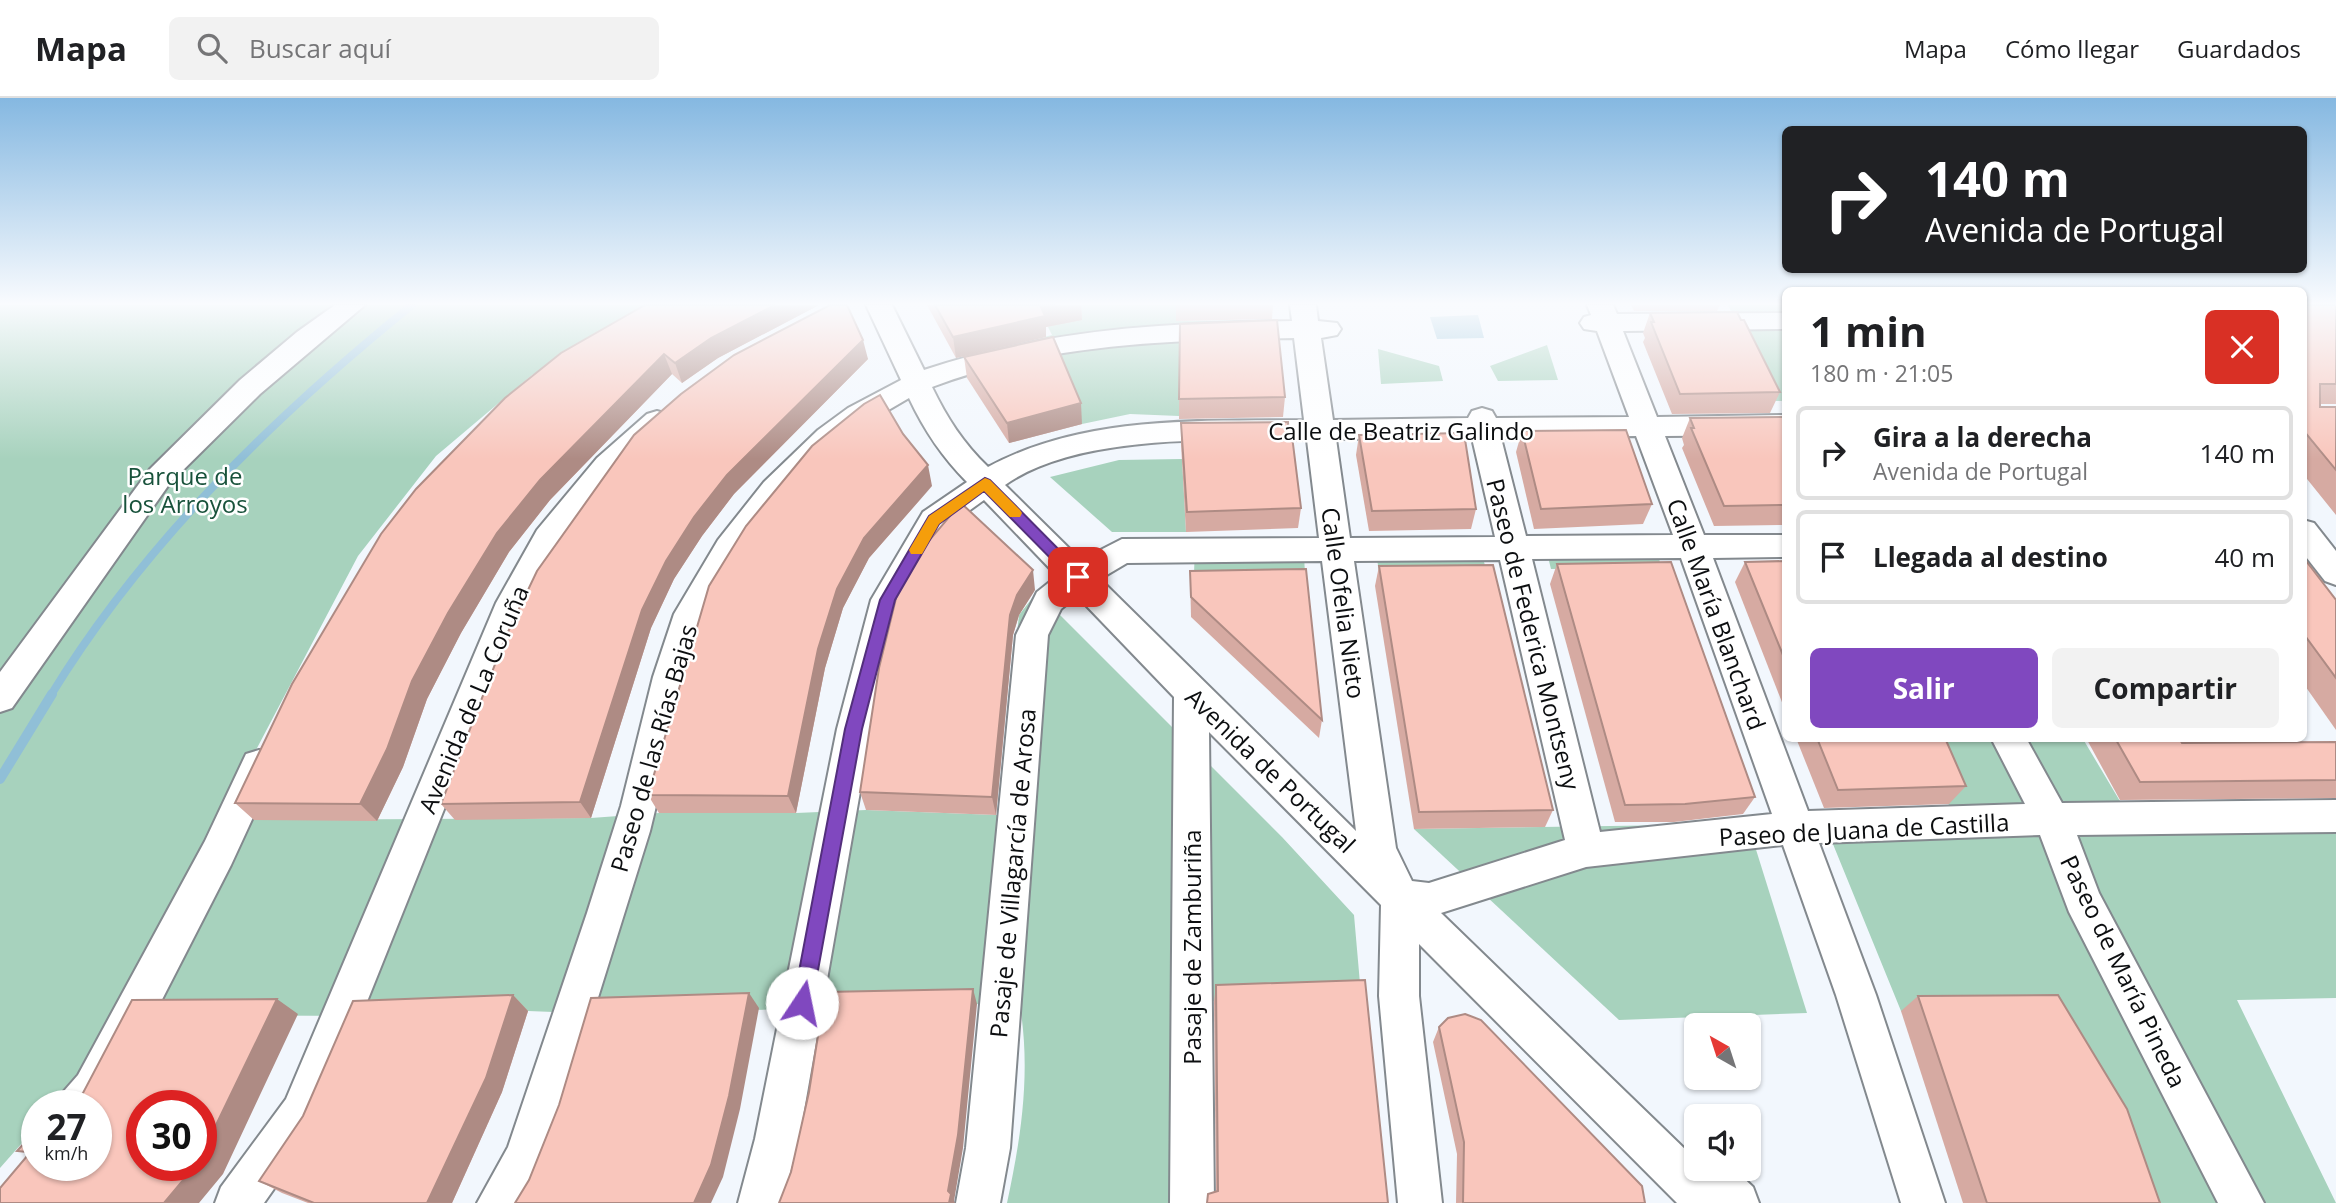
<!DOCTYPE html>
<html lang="es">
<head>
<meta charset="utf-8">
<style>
  :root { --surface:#fff; --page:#f2f2f2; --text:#202124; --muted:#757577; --line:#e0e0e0; --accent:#8048bf }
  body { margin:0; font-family:"Open Sans",sans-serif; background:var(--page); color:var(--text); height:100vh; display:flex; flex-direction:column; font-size:26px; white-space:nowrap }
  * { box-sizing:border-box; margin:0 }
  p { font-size:23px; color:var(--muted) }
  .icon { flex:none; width:38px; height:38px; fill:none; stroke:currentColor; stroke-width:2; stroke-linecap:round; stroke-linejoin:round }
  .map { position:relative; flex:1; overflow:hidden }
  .sheet { position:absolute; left:1782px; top:189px; width:525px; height:455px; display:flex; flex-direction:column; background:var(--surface); border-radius:10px; box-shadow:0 2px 5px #0004 }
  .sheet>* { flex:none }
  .hud { position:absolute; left:1782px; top:28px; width:525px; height:147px; border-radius:10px; box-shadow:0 2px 5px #0004; background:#202124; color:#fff; overflow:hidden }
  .needle { width:46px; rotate:321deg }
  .fabs { position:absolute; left:1684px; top:915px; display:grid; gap:14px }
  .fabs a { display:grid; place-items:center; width:77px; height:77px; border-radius:10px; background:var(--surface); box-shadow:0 2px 5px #0004; font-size:35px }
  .speed { position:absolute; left:21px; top:992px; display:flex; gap:14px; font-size:35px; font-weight:700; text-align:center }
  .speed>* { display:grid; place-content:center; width:91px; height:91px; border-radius:50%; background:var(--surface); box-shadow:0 2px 5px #0004; line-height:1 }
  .speed small { font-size:18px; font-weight:400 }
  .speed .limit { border:10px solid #d22; background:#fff; color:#111 }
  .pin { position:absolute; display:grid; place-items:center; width:60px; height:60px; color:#fff; margin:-30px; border-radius:14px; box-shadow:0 4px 10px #0006 }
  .me { position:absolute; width:77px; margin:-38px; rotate:11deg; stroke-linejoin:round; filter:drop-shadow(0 0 5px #0008) }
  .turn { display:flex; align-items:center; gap:24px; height:147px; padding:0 28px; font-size:32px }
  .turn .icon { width:91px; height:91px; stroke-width:2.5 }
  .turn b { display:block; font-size:49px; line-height:60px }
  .round { display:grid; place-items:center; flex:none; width:74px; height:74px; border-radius:10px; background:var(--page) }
  .overview { display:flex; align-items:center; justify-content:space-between; height:119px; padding:0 28px }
  h1 { font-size:42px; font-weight:700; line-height:52px }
  .action { display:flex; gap:14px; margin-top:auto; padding:14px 28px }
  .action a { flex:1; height:80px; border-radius:10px; background:var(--accent); color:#fff; font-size:28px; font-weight:700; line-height:80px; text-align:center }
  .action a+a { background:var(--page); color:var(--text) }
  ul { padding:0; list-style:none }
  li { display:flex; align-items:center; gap:21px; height:94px; margin:0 14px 10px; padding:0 14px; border:4px solid var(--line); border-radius:10px }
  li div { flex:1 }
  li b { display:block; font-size:26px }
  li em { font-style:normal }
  header { display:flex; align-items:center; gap:42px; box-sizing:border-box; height:98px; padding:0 35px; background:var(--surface); border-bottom:2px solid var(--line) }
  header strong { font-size:33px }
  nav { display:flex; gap:38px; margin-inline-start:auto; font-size:24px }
  .search { width:490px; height:63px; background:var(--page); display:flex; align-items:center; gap:18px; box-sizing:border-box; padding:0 24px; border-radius:10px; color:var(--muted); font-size:26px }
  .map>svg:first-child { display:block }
  .green { fill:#a7d2bd }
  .water { fill:#90bfd7 }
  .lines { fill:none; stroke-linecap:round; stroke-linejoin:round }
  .stream-far1 { stroke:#90bfd7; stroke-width:8 }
  .stream { stroke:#90bfd7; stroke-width:10 }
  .minor-casing { stroke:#83898e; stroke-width:4 }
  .minor { fill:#fff; fill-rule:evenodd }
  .wall { fill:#d6aaa2 }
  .shaded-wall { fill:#ae8b84 }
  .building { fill:#f9c6bc; stroke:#ae8b84; stroke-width:2 }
  .route { fill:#8048bf; stroke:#532f7c; stroke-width:2 }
  .slow { fill:#f59e0b }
  .labels { text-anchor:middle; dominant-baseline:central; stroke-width:5; stroke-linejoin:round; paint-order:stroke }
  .street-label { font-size:24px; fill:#0c0e10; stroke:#fff }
  .park-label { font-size:24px; fill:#18523b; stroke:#fff }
</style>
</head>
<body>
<header>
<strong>Mapa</strong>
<div class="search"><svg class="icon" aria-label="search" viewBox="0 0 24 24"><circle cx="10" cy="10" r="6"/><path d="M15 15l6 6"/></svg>Buscar aquí</div>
<nav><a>Mapa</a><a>Cómo llegar</a><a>Guardados</a></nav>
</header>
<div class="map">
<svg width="2336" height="1105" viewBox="0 0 2336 1105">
  <rect width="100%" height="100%" fill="#f2f7fd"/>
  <g class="green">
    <path d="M 0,207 L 652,207 L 532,277 L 436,358 L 358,458 L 216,728 L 69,992 L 55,1008 L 37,1008 L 37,1028 L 0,1070 Z"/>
    <path d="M 1079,207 L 1176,207 L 1176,223 L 1275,222 L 1280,239 L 1179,318 L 1130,316 L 1082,326 L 1056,261 L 970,276 L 962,260 L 1052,237 L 1048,229 Z"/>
    <path d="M 1728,207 L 1785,207 L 1785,303 L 1773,303 Z"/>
    <path d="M 1547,247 L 1558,282 L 1498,283 L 1490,268 Z"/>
    <path d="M 1378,251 L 1439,268 L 1443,283 L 1381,286 Z"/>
    <path d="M 1182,361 L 1186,434 L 1112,434 L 1050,379 L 1119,362 Z"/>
    <path d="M 1653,436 L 1661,469 L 1551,471 L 1543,439 Z"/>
    <path d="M 1477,439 L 1486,471 L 1379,472 L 1373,441 Z"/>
    <path d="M 1303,441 L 1305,475 L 1194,477 L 1195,443 Z"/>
    <path d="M 1037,494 L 1282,739 L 1354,817 L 1361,897 L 1208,903 L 1175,1105 L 1007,1105 C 1021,1040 1031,975 1020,908 L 983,906 L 605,916 L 528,913 L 372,918 L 147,917 L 244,722 L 591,720 L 659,715 L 796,715 L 866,712 L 997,717 L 1019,517 Z"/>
    <path d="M 1921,640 L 2083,641 L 2130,720 L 2336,718 L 2336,900 L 2237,902 L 2336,1105 L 2131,1105 L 1901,913 L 1826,729 L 1956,724 Z"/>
    <path d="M 1748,726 L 1807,915 L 1619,922 L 1414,731 Z"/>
  </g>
  <path class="water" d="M 1478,217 L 1484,240 L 1437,241 L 1430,219 Z"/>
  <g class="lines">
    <path class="stream-far1" d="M 51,597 C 144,445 274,319 412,207"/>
    <path class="stream" d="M 0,681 L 52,596"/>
    <defs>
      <g id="minor">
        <path d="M 335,207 L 365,207 L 260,296 L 170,385 L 12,610 L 0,614 L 0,574 L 150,371 L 240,282 L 297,234 Z"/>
        <path d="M 866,207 L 892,207 L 924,272 C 1046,231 1164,225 1292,223 L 1290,207 L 1316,207 L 1318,223 L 1337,225 L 1341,231 L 1337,237 L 1321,240 L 1333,322 L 1468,320 L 1472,313 L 1482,310 L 1492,313 L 1496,320 L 1629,319 L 1597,233 L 1584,231 L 1580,225 L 1584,219 L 1591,217 L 1587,207 L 1613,207 L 1617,216 L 1785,215 L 1785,231 L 1623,233 L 1657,319 L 1785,317 L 1785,337 L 1665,338 L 1704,437 L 1785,437 L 1785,459 L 1713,460 L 1808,713 L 2025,706 L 1991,640 L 2026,640 L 2062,705 L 2336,702 L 2336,734 L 2077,737 L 2099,795 L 2264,1105 L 2218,1105 L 2069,814 L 2040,737 L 1819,745 L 1876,897 L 1945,1105 L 1901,1105 L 1836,897 L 1783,747 L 1586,769 L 1441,815 L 1689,1055 L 1696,1052 L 1696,1071 L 1734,1071 L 1753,1089 L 1759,1105 L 1677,1105 L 1419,846 L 1419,898 L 1442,1105 L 1398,1105 L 1379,898 L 1381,807 L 1209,634 L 1214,1105 L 1170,1105 L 1174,599 L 1077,498 L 1061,511 L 1048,537 L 1010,1050 L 1000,1105 L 956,1105 L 966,1050 L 1016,537 L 1037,494 L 1057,478 L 984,402 L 945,430 L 903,503 L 871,631 L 799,1041 L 782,1105 L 738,1105 L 755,1041 L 837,631 L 871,502 L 923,414 L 967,384 C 942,359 924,332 909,300 L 868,324 L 811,371 L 761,428 L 706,516 L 687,579 L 650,733 L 548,1060 L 524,1105 L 477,1105 L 508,1049 L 587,815 L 621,708 L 653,579 L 674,516 L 718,442 L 764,384 L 818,332 L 848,310 L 901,282 ZM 1294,240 L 1304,322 C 1199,323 1084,317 988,369 C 963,345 947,320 932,289 C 1048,245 1171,242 1294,240 ZM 1636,338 L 1673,437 L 1526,438 L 1501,340 ZM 1472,340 L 1495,439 L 1350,440 L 1336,341 ZM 1307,342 L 1319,440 L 1122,441 L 1081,462 L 1005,387 C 1077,335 1221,342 1307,342 ZM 1681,460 L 1772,716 L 1600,734 L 1532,461 ZM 1500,462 L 1565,742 L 1429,785 L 1412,783 L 1396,750 L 1354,463 ZM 1322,463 L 1356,733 L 1100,481 L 1127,465 Z"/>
        <path d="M 657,313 L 667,316 L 671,323 L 667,330 L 617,374 L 559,447 L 523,514 L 316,1031 L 264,1105 L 215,1105 L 221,1089 L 286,1001 L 496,505 L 537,432 L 597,360 L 647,316 Z"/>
        <path d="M 2303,422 L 2314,425 L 2336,453 L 2336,487 L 2325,483 L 2303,455 Z"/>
        <path d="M 259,652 L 272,656 L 277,667 L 231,767 L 108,1007 L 96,1020 L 96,1008 L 58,1008 L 64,993 L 78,977 L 205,743 L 246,656 Z"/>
      </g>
    </defs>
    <use href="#minor" class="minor-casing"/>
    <use href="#minor" class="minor"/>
  </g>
  <g class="wall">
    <path d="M 645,207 L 819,207 L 718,260 L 682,285 L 672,276 L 550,402 L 509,454 L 461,535 L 427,601 L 403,669 L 377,723 L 254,722 L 235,705 Z"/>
    <path d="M 830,207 L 868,261 L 734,396 L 702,438 L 674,481 L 651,530 L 591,720 L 455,722 L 441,706 Z"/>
    <path d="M 927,207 L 1081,207 L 1082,222 L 1046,229 L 1046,239 L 956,260 Z"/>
    <path d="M 1176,207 L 1273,207 L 1272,221 L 1176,223 Z"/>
    <path d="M 1631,207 L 1720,207 L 1717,213 L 1634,213 Z"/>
    <path d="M 2303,207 L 2336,207 L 2336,306 L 2320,306 L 2320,309 L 2336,309 L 2336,417 L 2303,376 Z"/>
    <path d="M 1650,215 L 1780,294 L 1770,315 L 1672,316 L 1643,244 L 1645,240 L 1643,235 Z"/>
    <path d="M 1180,226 L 1285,299 L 1283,319 L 1179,321 Z"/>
    <path d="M 964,259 L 1082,326 L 1009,345 L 967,280 Z"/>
    <path d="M 1785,319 L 1785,427 L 1714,428 L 1682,350 L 1684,347 L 1682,340 L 1690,320 Z"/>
    <path d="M 1181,325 L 1289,339 L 1301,410 L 1298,430 L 1186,434 L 1181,346 Z"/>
    <path d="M 1522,333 L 1652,406 L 1643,426 L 1534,431 L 1516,354 Z"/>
    <path d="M 1359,337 L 1476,411 L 1471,431 L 1369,433 L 1356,357 Z"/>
    <path d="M 932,388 L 869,460 L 843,510 L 825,570 L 796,715 L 659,715 L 648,697 Z"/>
    <path d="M 2303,459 L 2336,502 L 2336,632 L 2303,585 Z"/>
    <path d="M 1785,463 L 1785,612 L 1735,484 L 1745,464 Z"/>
    <path d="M 1557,466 L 1755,699 L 1743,716 L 1674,724 L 1615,724 L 1550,486 Z"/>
    <path d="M 1379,468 L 1553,712 L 1545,729 L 1414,731 L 1375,488 Z"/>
    <path d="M 1190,473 L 1322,622 L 1319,640 L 1191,519 Z"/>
    <path d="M 1035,492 L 1019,517 L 1013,537 L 996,717 L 866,712 L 860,694 Z"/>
    <path d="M 1796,640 L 1945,640 L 1966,688 L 1949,706 L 1824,710 Z"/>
    <path d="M 2086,640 L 2179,640 L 2182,645 L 2336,644 L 2336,700 L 2120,702 Z"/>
    <path d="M 1216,887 L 1388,1105 L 1216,1094 L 1214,903 Z"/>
    <path d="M 513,897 L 528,913 L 502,994 L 452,1105 L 308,1105 L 282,1095 L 259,1083 Z"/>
    <path d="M 1918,898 L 2160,1105 L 1963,1105 L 1901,913 Z"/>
    <path d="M 1439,929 L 1645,1105 L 1456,1105 L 1457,1056 L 1433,944 Z"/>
  </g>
  <g class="shaded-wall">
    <path d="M 775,207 L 819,207 L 718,260 L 682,285 L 675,265 L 711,240 Z"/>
    <path d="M 1055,207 L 1081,207 L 1082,222 L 1046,229 L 1046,239 L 956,260 L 953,239 L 1041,209 Z"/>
    <path d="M 863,242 L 868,261 L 734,396 L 702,438 L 674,481 L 651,530 L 591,720 L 580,704 L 642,512 L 666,463 L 694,419 L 727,377 Z"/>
    <path d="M 664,256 L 672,276 L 550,402 L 509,454 L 461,535 L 427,601 L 403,669 L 377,723 L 360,706 L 412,583 L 448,515 L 497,435 L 540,382 Z"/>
    <path d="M 1081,305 L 1082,326 L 1009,345 L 1007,325 Z"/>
    <path d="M 928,367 L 932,388 L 869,460 L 843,510 L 825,570 L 796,715 L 788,698 L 818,551 L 837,491 L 864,440 Z"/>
    <path d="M 1033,472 L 1035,492 L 1019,517 L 1013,537 L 996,717 L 992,699 L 1010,517 L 1017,497 Z"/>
    <path d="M 973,891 L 977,906 L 963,1050 L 954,1103 L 955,1105 L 949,1105 L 948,1093 Z"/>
    <path d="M 749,895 L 759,910 L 740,1011 L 723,1079 L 711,1105 L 694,1105 Z"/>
    <path d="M 513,897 L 528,913 L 502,994 L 452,1105 L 427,1105 Z"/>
    <path d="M 277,901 L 298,916 L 223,1076 L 199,1105 L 164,1105 L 195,1068 L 201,1068 L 201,1058 Z"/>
    <path d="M 66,998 L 87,1008 L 69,1008 Z"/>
  </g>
  <g class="building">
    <path d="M 645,207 L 775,207 L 711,240 L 675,265 L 664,256 L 540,382 L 497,435 L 448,515 L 412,583 L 387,651 L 360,706 L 235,705 L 292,586 L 381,436 L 416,391 L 505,300 L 561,255 Z"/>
    <path d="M 830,207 L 847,207 L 863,242 L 727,377 L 694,419 L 666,463 L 642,512 L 580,704 L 441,706 L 506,538 L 537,473 L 634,337 L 681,296 L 734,257 Z"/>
    <path d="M 935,207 L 1055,207 L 1041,209 L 1045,218 L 953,239 Z"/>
    <path d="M 2303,207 L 2336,207 L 2336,286 L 2320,286 L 2320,309 L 2336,309 L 2336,372 L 2303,332 Z"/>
    <path d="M 1737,214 L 1741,222 L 1744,222 L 1780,294 L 1680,296 L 1651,224 L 1654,224 L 1650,215 Z"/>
    <path d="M 1277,222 L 1285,299 L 1179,301 L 1180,226 Z"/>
    <path d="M 1053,239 L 1081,305 L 1007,325 L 964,259 Z"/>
    <path d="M 880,297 L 903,336 L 928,367 L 864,440 L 837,491 L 818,551 L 788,698 L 648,697 L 709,488 L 746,428 L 812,348 L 864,306 Z"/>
    <path d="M 1785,319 L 1785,407 L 1724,408 L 1691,330 L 1694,330 L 1690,320 Z"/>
    <path d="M 1288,324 L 1289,339 L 1292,338 L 1301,410 L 1187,414 L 1181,325 Z"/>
    <path d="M 1626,332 L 1652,406 L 1541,411 L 1522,333 Z"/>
    <path d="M 1464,335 L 1476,411 L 1372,413 L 1359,337 Z"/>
    <path d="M 961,405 L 1033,472 L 1017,497 L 1010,517 L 992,699 L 860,694 L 879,570 L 900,484 L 916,458 Z"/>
    <path d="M 2303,459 L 2336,502 L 2336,580 L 2303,535 Z"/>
    <path d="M 1785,463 L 1785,562 L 1745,464 Z"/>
    <path d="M 1671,464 L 1755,699 L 1685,706 L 1625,707 L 1557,466 Z"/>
    <path d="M 1493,467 L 1553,712 L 1419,714 L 1379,468 Z"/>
    <path d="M 1306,471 L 1322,622 L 1191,499 L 1190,473 Z"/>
    <path d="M 1817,640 L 1945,640 L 1966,688 L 1838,692 Z"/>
    <path d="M 2115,640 L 2179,640 L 2182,645 L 2336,644 L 2336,682 L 2140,684 Z"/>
    <path d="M 1365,882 L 1388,1105 L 1207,1105 L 1208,1096 L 1218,1093 L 1216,887 Z"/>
    <path d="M 973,891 L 958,1037 L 948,1093 L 951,1096 L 949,1105 L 779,1105 L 791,1074 L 809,994 L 825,894 Z"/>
    <path d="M 749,895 L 729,998 L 711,1067 L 694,1105 L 515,1105 L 529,1082 L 559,1007 L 591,900 Z"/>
    <path d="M 513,897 L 486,980 L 427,1105 L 314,1105 L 259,1083 L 303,1018 L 353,903 Z"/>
    <path d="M 2058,897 L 2127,1011 L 2160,1105 L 1987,1105 L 1918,898 Z"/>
    <path d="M 277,901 L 201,1058 L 201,1008 L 142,1008 L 142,1068 L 195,1068 L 164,1105 L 0,1105 L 0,1090 L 28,1057 L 27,1054 L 17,1053 L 37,1031 L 37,1068 L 96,1068 L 96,1008 L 70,1008 L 83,995 L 132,902 Z"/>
    <path d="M 1465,916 L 1481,922 L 1642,1088 L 1645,1105 L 1463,1105 L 1464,1044 L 1439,929 L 1448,920 Z"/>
    <path d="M 66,998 L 69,1008 L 57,1008 Z"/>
  </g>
  <linearGradient id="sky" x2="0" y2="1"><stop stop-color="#85b8e1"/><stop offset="0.57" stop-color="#f9fbfe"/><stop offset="1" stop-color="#f9fbfe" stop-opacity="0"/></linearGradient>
  <rect width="2336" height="361" fill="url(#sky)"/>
  <path class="route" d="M 985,380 L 990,382 L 1086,479 L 1084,483 L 1073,483 L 984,393 L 939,426 L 895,502 L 862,631 L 812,905 L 809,911 L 802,914 L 795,911 L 793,905 L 845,631 L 880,502 L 929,418 Z"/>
  <path class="slow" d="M 985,380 L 990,382 L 1020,412 L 1022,415 L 1020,419 L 1010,419 L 984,393 L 939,426 L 922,456 L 911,456 L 909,452 L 929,418 Z"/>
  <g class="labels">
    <g class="street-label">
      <text x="1401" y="332">Calle de Beatriz Galindo</text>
      <text transform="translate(1344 505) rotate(82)">Calle Ofelia Nieto</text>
      <text transform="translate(1717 516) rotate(70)">Calle María Blanchard</text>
      <text transform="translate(1534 536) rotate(76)">Paseo de Federica Montseny</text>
      <text transform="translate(473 601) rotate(-67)">Avenida de La Coruña</text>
      <text transform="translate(653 650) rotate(-74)">Paseo de las Rías Bajas</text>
      <text transform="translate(1271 672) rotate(44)">Avenida de Portugal</text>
      <text transform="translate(1864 731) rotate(-3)">Paseo de Juana de Castilla</text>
      <text transform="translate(1012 775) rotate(-85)">Pasaje de Villagarcía de Arosa</text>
      <text transform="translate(1191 849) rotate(-90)">Pasaje de Zamburiña</text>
      <text transform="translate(2124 873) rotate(64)">Paseo de María Pineda</text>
    </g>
    <g class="park-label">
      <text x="185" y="377">Parque de<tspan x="185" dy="28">los Arroyos</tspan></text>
    </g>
  </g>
</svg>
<div class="fabs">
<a><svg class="needle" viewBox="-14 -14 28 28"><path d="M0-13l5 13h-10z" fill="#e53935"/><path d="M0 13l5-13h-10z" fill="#757577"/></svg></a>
<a><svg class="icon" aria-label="sound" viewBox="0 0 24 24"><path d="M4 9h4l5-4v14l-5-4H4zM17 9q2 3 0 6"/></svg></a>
</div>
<div class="speed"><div>27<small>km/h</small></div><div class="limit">30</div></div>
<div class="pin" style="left:1078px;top:479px;background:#d93025"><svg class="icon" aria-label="arrive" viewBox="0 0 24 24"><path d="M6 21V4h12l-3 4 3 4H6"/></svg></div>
<svg class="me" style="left:802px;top:905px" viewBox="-20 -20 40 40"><circle r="19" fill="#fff"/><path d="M0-13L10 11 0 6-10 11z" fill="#8048bf"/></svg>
<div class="hud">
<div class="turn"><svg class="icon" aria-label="right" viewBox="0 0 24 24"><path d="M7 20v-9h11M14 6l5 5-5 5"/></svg><div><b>140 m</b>Avenida de Portugal</div></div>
</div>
<section class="sheet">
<div class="overview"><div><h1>1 min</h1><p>180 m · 21:05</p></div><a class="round" style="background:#d93025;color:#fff"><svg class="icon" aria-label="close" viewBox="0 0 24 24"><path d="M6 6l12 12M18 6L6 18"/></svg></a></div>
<ul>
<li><svg class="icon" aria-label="right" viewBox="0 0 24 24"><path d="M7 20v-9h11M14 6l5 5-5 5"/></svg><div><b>Gira a la derecha</b><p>Avenida de Portugal</p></div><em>140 m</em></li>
<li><svg class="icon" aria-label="arrive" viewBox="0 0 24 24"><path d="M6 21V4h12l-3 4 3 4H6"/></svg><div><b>Llegada al destino</b></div><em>40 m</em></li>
</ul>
<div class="action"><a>Salir</a><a>Compartir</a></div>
</section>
</div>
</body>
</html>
